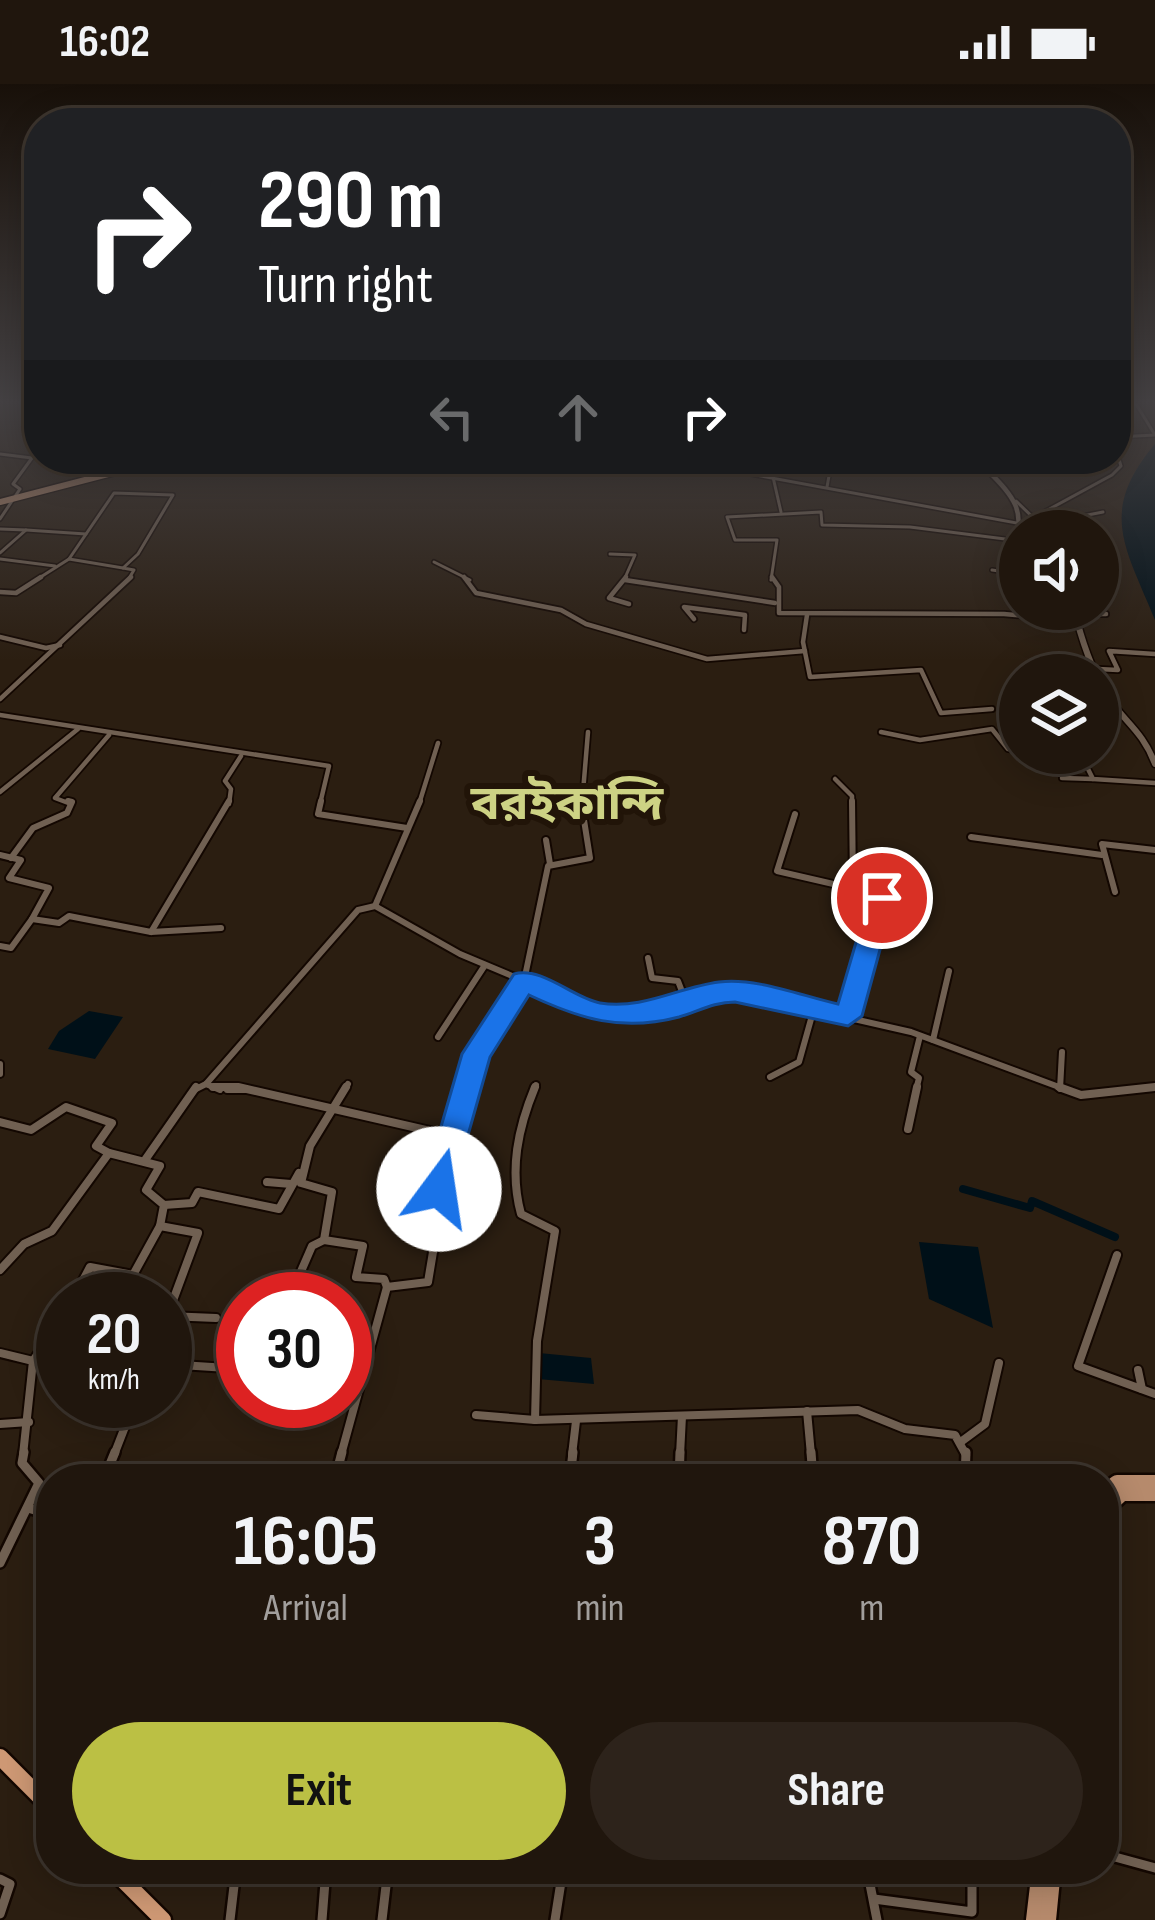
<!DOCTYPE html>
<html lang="en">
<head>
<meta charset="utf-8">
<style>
  :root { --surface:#20160d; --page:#2d231b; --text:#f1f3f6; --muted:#a29f9d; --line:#3d352e; --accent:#bbc044 }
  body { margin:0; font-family:"Sofia Sans Condensed","Noto Sans Bengali",sans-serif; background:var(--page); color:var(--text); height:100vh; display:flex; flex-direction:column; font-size:45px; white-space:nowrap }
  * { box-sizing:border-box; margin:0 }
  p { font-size:39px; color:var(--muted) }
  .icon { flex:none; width:66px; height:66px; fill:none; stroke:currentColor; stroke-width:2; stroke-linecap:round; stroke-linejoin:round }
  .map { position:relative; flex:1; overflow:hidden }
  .panel { position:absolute; left:36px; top:1380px; width:1083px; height:420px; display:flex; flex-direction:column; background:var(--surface); border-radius:48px; box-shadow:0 6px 30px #0003,0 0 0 3px var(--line) }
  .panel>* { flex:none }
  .top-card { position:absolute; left:24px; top:24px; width:1107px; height:366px; border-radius:48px; box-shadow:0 6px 30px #0003,0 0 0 3px var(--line); background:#202124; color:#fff; overflow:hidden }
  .tools { position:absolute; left:999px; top:426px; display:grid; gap:24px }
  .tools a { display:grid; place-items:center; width:120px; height:120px; border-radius:50%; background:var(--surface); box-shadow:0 6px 30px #0003,0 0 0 3px var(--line); font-size:60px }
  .speed { position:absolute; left:36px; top:1188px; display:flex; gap:24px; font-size:60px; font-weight:700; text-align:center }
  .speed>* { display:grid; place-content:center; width:156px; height:156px; border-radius:50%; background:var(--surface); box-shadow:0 6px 30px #0003,0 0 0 3px var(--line); line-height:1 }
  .speed small { font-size:30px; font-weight:400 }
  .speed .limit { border:18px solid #d22; background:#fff; color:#111 }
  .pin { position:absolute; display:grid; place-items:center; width:102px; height:102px; color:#fff; margin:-51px; border:6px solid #fff; border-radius:50%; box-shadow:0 3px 12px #0007 }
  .me { position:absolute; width:132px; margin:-66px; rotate:14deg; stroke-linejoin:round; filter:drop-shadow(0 0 9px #0008) }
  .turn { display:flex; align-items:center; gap:42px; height:252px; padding:0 36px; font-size:54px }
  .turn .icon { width:156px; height:156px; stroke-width:2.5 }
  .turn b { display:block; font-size:84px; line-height:102px }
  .lanes { display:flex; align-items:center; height:114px; padding:0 36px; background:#0003; justify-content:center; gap:60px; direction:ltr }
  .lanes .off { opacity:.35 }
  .eta { display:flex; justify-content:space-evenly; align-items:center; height:204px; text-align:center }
  .eta b { font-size:72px; font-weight:700; line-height:84px }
  .cta { display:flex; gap:24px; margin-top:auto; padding:24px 36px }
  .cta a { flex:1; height:138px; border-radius:72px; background:var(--accent); color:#111; font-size:48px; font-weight:700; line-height:138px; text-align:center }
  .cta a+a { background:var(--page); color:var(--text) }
  .status { display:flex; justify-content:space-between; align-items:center; height:84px; padding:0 60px; background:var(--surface); direction:ltr }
  .status svg { height:33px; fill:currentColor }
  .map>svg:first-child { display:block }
  .water { fill:#001018 }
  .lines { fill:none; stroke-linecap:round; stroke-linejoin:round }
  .canal { stroke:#001018; stroke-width:8 }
  .minor-far4-casing { stroke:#130701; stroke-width:6 }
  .minor-far3-casing { stroke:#130701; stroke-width:8 }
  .minor-far2-casing { stroke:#130701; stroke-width:10 }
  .minor-far1-casing { stroke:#130701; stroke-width:12 }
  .minor-casing { stroke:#130701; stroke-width:14 }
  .tertiary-far1-casing { stroke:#130701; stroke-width:8 }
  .tertiary-casing { stroke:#130701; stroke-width:9 }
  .primary-far1-casing { stroke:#130701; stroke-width:9 }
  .primary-casing { stroke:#130701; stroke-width:21 }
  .trunk-casing { stroke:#130701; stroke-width:21 }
  .minor-far4 { stroke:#706052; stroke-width:3 }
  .minor-far3 { stroke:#706052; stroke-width:4.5 }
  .minor-far2 { stroke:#706052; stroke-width:6 }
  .minor-far1 { stroke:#706052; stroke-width:8 }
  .minor { stroke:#706052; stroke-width:9 }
  .tertiary-far1 { stroke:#706052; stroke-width:4.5 }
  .tertiary { stroke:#706052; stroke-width:6 }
  .primary-far1 { stroke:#b68a6c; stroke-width:6 }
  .primary { stroke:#b68a6c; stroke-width:16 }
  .trunk { stroke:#ce9874; stroke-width:16 }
  .route { fill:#1a73e8; stroke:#114b97; stroke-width:3 }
  .labels { text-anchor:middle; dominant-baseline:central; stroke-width:12; stroke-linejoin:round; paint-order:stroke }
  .quarter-label { font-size:48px; font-weight:bold; fill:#cdd284; stroke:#211408 }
</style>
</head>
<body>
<div class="status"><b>16:02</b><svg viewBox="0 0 49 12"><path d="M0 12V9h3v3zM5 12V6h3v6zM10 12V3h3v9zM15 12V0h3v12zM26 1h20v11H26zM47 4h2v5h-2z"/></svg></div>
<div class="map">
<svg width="1155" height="1836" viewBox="0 0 1155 1836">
  <rect width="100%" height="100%" fill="#2b1e11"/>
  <g class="water">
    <path d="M 1155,360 L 1155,536 C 1125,462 1098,428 1155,360 Z"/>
    <path d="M 89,927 L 123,933 L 95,975 L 48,965 L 59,947 Z"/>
    <path d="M 919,1158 L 978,1163 L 993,1244 L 929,1215 Z"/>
    <path d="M 539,1269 L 591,1274 L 594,1300 L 538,1295 Z"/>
  </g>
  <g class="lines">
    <path class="canal" d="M 963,1105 L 1030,1124 L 1032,1117 L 1115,1153"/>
    <defs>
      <g id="minor-far4">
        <path d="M 1116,353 L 1155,351 L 1136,320 L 1121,319"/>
        <path d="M 0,370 L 32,374 L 13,400 L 20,405 L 0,435"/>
        <path d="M 713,375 L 712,383 L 1022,440 L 1112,391 L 1121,382 L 1116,366"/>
        <path d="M 835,375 L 933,377"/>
        <path d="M 933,378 L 937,386 L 987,387"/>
        <path d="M 827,403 L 832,375"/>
        <path d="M 1016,417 L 1047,447"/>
        <path d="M 781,428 L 773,393 L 782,375"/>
        <path d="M 1042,440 L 1103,428"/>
        <path d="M 0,445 L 26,446 L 0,469"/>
        <path d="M 26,446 L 86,450"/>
        <path d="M 610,470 L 635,471 L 624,496"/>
        <path d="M 0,475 L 55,482"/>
        <path d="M 69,475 L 123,484"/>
        <path d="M 434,478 L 470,496"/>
        <path d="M 992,486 L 1020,490"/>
        <path d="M 36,496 L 69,475 L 114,409 L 173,411 L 138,470 L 123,484 L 134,486 L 128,496"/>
        <path d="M 771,496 L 777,456 L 735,456 L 727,433 L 821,428 L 822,441 L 910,443 L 1013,456"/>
      </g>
      <g id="minor-far3">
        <path d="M 464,493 L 476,509 L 561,526 L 586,540 L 707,575 L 805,567"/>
        <path d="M 626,493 L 609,514 L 629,520"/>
        <path d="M 772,493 L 779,503 L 779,529 L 1004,530 L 1076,536"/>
        <path d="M 625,496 L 775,519"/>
        <path d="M 0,508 L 16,509 L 41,493"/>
        <path d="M 1076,530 L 1106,530"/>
        <path d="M 807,531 L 803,558 L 810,593 L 921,586 L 941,629 L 992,625"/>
        <path d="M 694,535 L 684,523 L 745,531 L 744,546"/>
        <path d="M 0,553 L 46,564 L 60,561"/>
        <path d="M 1098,585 L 1118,586 L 1109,567 L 1155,570"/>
        <path d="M 0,615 L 131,493"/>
        <path d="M 0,631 L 329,682 L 320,720"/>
        <path d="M 881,648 L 920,656 L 992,645 L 1008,665 L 1020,666"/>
        <path d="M 1032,669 L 1041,676 L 1083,675 L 1093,695 L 1155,699"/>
        <path d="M 1062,694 L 1093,695"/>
        <path d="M 835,695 L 852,712 L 852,720"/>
        <path d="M 0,708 L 78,645"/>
        <path d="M 71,720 L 55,714 L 109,651"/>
        <path d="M 229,720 L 231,705 L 225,697 L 241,672"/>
        <path d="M 419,720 L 438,659"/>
        <path d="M 582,720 L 588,648"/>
      </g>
      <g id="minor-far2">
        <path d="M 321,717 L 318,730 L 407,744"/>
        <path d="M 852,717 L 853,804"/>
        <path d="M 795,730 L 777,787 L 881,811 L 848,932"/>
        <path d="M 971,753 L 1102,771"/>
        <path d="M 546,756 L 550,780"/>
        <path d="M 0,771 L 21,776 L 9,794 L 49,804 L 32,835 L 59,839 L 69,832 L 151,848 L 221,844"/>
        <path d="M 11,774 L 33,744 L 67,729 L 72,718 L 68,717"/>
        <path d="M 1115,808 L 1102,760 L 1155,766"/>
        <path d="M 375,822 L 420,717"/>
        <path d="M 151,848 L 229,717"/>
        <path d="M 0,862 L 11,864 L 32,835"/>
        <path d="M 648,874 L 652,894 L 678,897 L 686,918"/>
        <path d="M 438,953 L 485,881"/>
        <path d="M 933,956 L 949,887"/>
        <path d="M 0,980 L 0,990"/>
        <path d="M 770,993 L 799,978 L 813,928"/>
        <path d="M 206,1000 L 220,1006"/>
        <path d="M 1060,1005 L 1062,968"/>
        <path d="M 194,1006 L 206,1000 L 358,826 L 375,822 L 460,870 L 524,897 L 548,782 L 590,774 L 581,717"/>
        <path d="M 227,1006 L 250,1006"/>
        <path d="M 344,1006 L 348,1000"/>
        <path d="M 467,1006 L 500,934 L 524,897 L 577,920 L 631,929 L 735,908 L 911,948 L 1067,1006"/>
        <path d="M 534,1006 L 536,1001"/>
        <path d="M 916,1006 L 919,994 L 911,988 L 920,952"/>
        <path d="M 1129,1006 L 1155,1003"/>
      </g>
      <g id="minor-far1">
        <path d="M 213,1003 L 238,1003 L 452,1052"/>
        <path d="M 346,1003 L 310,1062 L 301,1099 L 332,1108 L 324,1156 L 363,1162 L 356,1193 L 384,1195 L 387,1203"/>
        <path d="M 535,1003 C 518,1044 509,1086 521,1130 L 555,1147 L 537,1257 L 535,1336 L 858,1326 L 905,1345 L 955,1351 L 966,1371"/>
        <path d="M 1059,1003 L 1081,1011 L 1155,1003"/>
        <path d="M 0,1038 L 31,1046 L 66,1023 L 112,1039 L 96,1062 L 109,1069 L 52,1147 L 24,1160 L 0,1186"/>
        <path d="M 908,1045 L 917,1003"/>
        <path d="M 109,1069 L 160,1082 L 146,1106 L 164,1121 L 160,1142 L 198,1149 L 165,1238"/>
        <path d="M 145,1076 L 196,1003"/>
        <path d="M 267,1098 L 291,1100"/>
        <path d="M 164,1121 L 192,1119 L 198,1108 L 279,1125 L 299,1089"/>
        <path d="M 1117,1171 L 1078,1282 L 1155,1310"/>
        <path d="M 287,1192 L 299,1192 L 312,1162 L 324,1156"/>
        <path d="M 73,1215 L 90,1183 L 133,1191 L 160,1142"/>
        <path d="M 167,1232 L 216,1234"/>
        <path d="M 0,1269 L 33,1277 L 23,1371"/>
        <path d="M 33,1277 L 63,1232"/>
        <path d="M 165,1280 L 243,1285"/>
        <path d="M 1138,1286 L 1142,1305"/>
        <path d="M 807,1327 L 811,1371"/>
        <path d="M 476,1331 L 535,1336"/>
        <path d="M 0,1340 L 29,1338"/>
        <path d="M 962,1357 L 985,1340 L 999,1279"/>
        <path d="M 114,1371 L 135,1317"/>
        <path d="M 341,1371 L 387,1203 L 428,1198 L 448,1078 L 468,1003"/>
        <path d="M 572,1371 L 576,1337"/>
        <path d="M 680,1371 L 682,1332"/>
      </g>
      <g id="minor">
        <path d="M 811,1368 L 813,1395"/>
        <path d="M 104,1395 L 115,1368"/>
        <path d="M 335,1395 L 342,1368"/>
        <path d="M 570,1395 L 573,1368"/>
        <path d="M 679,1395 L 680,1368"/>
        <path d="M 965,1395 L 966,1368"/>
        <path d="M 28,1424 L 51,1431"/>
        <path d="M 0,1479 L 39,1399 L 22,1379 L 24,1368"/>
        <path d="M 1104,1770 L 1155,1784"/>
        <path d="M 867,1785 L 877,1836"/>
        <path d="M 0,1795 L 10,1800 L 0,1830"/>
        <path d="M 874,1815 L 972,1828 L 972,1785"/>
        <path d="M 230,1836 L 236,1785"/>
        <path d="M 322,1836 L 326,1785"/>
        <path d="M 382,1836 L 388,1785"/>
        <path d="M 555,1836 L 563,1785"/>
      </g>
      <path id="tertiary-far1" d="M 977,375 C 1003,404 1032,422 1012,462 L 1020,484"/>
      <path id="tertiary" d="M 1074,525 C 1081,554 1090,582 1105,608 C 1122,637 1142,645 1155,680"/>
      <path id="primary-far1" d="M 0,418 L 166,375"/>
      <g id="primary">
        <path d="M 1104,1409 L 1117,1399 L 1155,1399"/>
        <path d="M 1104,1435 L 1107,1423 L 1122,1409 L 1155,1409"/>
        <path d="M 1034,1836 L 1040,1785"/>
        <path d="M 1048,1836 L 1053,1785"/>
      </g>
      <g id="trunk">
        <path d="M 0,1673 L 51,1724"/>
        <path d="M 112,1785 L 163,1836"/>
      </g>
    </defs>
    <use href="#minor-far4" class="minor-far4-casing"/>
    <use href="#minor-far3" class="minor-far3-casing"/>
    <use href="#minor-far2" class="minor-far2-casing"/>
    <use href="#minor-far1" class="minor-far1-casing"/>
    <use href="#minor" class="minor-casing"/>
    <use href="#tertiary-far1" class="tertiary-far1-casing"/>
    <use href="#tertiary" class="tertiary-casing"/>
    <use href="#primary-far1" class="primary-far1-casing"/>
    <use href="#primary" class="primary-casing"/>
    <use href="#trunk" class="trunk-casing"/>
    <use href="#minor-far4" class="minor-far4"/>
    <use href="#minor-far3" class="minor-far3"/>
    <use href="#minor-far2" class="minor-far2"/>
    <use href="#minor-far1" class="minor-far1"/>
    <use href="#minor" class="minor"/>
    <use href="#tertiary-far1" class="tertiary-far1"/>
    <use href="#tertiary" class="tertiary"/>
    <use href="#primary-far1" class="primary-far1"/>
    <use href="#primary" class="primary"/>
    <use href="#trunk" class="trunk"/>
  </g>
  <linearGradient id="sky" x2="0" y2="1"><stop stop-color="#181009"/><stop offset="0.55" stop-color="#444143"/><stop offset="1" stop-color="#444143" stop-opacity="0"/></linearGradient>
  <rect width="1155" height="577" fill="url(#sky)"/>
  <path class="route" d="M 882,805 L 894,814 L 862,932 L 848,942 L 735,918 C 714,918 699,927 679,933 C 622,948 580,935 529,911 L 490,973 L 450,1115 L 427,1115 L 423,1105 L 462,970 L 514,890 C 542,882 573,914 600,919 C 643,926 679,903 719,898 C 755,893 802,912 838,920 L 869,814 Z"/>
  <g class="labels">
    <g class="quarter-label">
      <text x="567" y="720">বরইকান্দি</text>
    </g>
  </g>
</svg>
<div class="tools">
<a><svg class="icon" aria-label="sound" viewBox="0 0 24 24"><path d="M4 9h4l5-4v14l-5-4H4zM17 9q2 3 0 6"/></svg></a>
<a><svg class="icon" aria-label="layers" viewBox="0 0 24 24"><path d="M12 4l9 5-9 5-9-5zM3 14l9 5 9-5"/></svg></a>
</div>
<div class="speed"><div>20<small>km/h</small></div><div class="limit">30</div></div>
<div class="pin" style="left:882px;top:814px;background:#d93025"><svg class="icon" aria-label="arrive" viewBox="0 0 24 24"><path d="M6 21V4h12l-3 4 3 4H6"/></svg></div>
<svg class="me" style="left:439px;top:1105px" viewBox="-20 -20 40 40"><circle r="19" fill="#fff"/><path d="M0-13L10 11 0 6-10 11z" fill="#1a73e8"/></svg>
<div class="top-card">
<div class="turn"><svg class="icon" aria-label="right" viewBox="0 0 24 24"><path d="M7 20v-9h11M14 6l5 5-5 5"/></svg><div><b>290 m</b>Turn right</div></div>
<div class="lanes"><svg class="icon off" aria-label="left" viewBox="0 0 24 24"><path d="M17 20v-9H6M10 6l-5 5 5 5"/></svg><svg class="icon off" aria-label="ahead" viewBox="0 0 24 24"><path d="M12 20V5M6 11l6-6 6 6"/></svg><svg class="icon" aria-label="right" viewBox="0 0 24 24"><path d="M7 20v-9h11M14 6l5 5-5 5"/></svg></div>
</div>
<section class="panel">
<div class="eta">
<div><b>16:05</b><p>Arrival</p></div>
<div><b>3</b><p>min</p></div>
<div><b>870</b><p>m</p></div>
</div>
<div class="cta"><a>Exit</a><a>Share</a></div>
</section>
</div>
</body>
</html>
